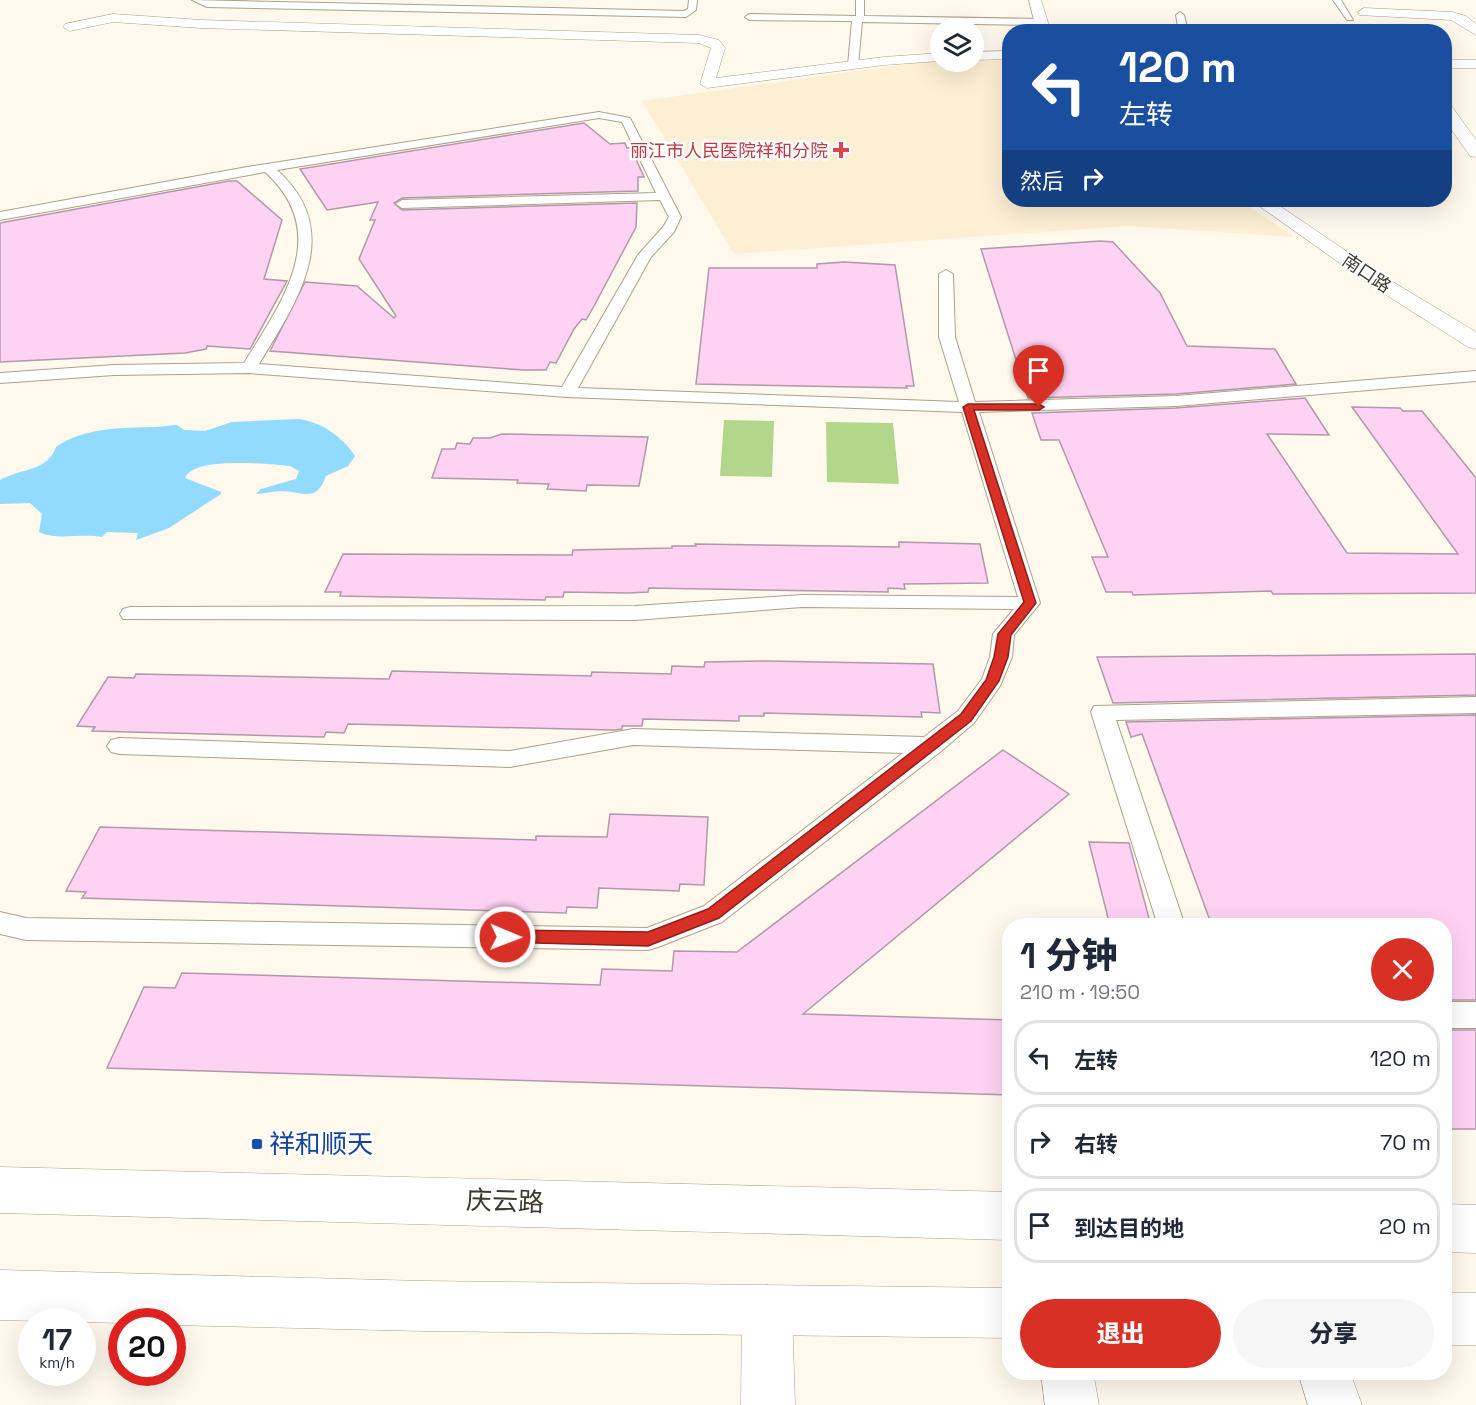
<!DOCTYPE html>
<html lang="zh">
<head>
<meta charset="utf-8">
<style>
  :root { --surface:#fff; --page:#f6f6f7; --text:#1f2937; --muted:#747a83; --line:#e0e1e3; --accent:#d93025 }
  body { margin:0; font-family:"Space Grotesk","Noto Sans SC",sans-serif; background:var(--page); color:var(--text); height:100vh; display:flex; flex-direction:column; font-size:22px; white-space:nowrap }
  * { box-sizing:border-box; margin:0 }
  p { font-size:20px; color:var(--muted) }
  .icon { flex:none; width:33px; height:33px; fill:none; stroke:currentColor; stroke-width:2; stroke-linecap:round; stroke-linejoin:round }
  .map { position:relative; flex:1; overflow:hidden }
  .drawer { position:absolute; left:1002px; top:918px; width:450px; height:462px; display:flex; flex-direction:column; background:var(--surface); border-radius:24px; box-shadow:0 6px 24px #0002 }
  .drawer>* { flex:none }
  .hud { position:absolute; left:1002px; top:24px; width:450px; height:183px; border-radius:24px; box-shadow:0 6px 24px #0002; background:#1a4fa0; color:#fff; overflow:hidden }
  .buttons { position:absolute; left:930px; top:18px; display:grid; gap:12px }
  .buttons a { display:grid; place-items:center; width:54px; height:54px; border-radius:50%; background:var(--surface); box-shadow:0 6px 24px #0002; font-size:30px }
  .speed { position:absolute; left:18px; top:1308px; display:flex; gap:12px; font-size:30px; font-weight:700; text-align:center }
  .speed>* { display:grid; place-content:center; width:78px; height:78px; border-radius:50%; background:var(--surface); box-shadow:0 6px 24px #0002; line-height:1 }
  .speed small { font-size:15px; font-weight:400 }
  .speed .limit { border:9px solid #d22; background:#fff; color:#111 }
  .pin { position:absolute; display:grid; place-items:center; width:51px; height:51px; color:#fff; margin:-62px -26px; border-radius:50% 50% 50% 0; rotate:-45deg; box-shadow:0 0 6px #0007 }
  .pin .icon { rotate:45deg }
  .me { position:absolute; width:66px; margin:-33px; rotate:91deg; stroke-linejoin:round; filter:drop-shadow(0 0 4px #0008) }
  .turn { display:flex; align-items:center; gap:21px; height:126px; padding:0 18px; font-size:27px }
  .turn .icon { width:78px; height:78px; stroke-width:2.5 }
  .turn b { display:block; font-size:42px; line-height:51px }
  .then { display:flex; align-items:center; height:57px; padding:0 18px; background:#0003; gap:12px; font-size:22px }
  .round { display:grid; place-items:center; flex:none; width:63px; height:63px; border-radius:32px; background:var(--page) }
  .head { display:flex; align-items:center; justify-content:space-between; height:102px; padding:0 18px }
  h1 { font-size:36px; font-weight:800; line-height:45px }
  .button { display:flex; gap:12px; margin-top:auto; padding:12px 18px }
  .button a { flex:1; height:69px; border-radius:36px; background:var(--accent); color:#fff; font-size:24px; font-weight:800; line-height:69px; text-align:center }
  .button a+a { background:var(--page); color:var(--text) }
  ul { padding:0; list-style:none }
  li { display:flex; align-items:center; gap:18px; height:75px; margin:0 12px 9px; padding:0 6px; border:3px solid var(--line); border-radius:24px }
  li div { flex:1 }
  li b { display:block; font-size:22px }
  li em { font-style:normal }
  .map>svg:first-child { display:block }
  .built { fill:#fdefd3 }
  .green { fill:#b2d78b }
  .water { fill:#93daff }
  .building { fill:#fed2f3; stroke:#b198ab; stroke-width:1.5 }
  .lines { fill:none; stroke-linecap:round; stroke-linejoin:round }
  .service-casing { stroke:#aea186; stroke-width:2 }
  .minor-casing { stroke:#aea186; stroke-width:1 }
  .secondary-casing { stroke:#aea186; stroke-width:1 }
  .service { fill:#fff; fill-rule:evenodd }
  .minor { fill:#fff; fill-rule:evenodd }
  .secondary { fill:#fff; fill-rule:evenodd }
  .route { fill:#d93025; stroke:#8d1f18; stroke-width:1.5 }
  .health-dot { fill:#e0444e; stroke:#fff; stroke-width:2 }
  .transit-dot { fill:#1a4fb4; stroke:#fff; stroke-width:2 }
  .labels { text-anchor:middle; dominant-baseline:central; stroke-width:5; stroke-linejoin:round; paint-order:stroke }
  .far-health-label { font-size:18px; fill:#be3a42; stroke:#fff; text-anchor:end }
  .far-street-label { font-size:18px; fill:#3e392e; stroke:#fff }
  .near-transit-label { font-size:26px; fill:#164399; stroke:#fff; text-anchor:start }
  .near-street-label { font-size:26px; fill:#3e392e; stroke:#fff }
</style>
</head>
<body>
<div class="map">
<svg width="1476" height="1405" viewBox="0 0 1476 1405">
  <rect width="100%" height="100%" fill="#fef8ed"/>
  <path class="built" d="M 1009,60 L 1010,200 L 1239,200 L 1294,237 L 1128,226 L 734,254 L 642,101 L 927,61 Z"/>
  <g class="green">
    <path d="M 724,420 L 774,421 L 772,477 L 720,476 Z"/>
    <path d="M 826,422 L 893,423 L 899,484 L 827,482 Z"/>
  </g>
  <path class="water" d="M 298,419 C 320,421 343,437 355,456 L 348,466 L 326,476 C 316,504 302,491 281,491 C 272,491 264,494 256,494 L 261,489 L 296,479 L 299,471 L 290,466 C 268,464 193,456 185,478 L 221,492 L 221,494 L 169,528 L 136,540 L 138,533 L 107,532 L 102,537 C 81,533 57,541 39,532 L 42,514 L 30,503 L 0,504 L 0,480 C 21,468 47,472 56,447 C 84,427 122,428 154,427 C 162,427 169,425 177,425 L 184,430 L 205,431 L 232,422 Z"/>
  <g class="building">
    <path d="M 584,123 L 610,144 L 625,143 L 627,148 L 631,148 L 644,177 L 638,177 L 638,191 L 402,198 L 394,203 L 402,210 L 637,203 L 636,227 L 594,306 L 586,320 L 582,319 L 574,329 L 556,363 L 550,362 L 546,370 L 523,370 L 270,351 L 305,282 L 357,286 L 394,318 L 396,316 L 359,259 L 375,220 L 370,220 L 378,202 L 327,210 L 300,169 Z"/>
    <path d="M 229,181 L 237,181 L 282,220 L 264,279 L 287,281 L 250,349 L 207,346 L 206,349 L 185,353 L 0,362 L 0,223 Z"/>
    <path d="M 1100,241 L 1113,242 L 1160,293 L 1187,346 L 1275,349 L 1296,384 L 1176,394 L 1028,398 L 981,249 Z"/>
    <path d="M 844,262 L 895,265 L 914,386 L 906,386 L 907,388 L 696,384 L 709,268 L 817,268 L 817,264 Z"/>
    <path d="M 1305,398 L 1329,435 L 1267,434 L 1347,553 L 1458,554 L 1352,407 L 1400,408 L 1403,411 L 1422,411 L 1476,478 L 1476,593 L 1273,594 L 1271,591 L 1133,595 L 1132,592 L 1106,592 L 1092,557 L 1108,557 L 1059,440 L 1041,440 L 1032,413 L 1176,408 Z"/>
    <path d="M 502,434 L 648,437 L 639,486 L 587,485 L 586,491 L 547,489 L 549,484 L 517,483 L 518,480 L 432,478 L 442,449 L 455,449 L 457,443 L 470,444 L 473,438 L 490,438 Z"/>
    <path d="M 899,542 L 980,544 L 988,583 L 904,584 L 905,589 L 888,588 L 888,592 L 649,588 L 648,592 L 628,593 L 564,592 L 563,597 L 546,597 L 545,600 L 340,596 L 341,592 L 325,592 L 343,554 L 572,555 L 573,550 L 672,548 L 672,546 L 696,546 L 695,544 L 899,547 Z"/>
    <path d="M 1476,654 L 1476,695 L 1113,703 L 1097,657 Z"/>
    <path d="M 765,661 L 933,664 L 940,713 L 921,712 L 922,717 L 764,713 L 764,716 L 739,716 L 739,721 L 643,719 L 642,726 L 622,726 L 622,729 L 614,730 L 348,724 L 344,733 L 326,732 L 324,737 L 92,731 L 95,727 L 77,726 L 108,677 L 134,678 L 136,674 L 389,679 L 392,671 L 591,676 L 592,672 L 671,674 L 672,666 L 704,667 L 705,662 Z"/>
    <path d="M 1476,715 L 1476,1000 L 1444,1000 L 1444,926 L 1212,926 L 1142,734 L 1131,737 L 1126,722 Z"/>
    <path d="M 1003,750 L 1069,794 L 803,1014 L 1010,1020 L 1010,1095 L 107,1068 L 144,987 L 175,988 L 182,973 L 600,985 L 602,969 L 672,971 L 674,951 L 737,952 Z"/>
    <path d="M 610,814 L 708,817 L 704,885 L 680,884 L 679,891 L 599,888 L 597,908 L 567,907 L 566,913 L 82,898 L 86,892 L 66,891 L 100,827 L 536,840 L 536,836 L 607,837 Z"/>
    <path d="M 1089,842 L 1129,843 L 1151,926 L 1110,926 Z"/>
    <rect x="1444" y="1030" width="32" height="99"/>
  </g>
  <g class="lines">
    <defs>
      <g id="service">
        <path d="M 192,0 L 684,11 L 688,9 L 689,0 L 697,0 L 696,10 L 686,17 L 207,7 Z"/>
        <path d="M 856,0 L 864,0 L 864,16 L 1040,19 L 1044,22 L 1040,25 L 862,22 L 858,65 L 853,68 L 848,65 L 852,21 L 749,20 L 745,17 L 749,14 L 856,16 Z"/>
        <path d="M 1333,0 L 1341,0 L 1353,20 L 1347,20 Z"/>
        <path d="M 1180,12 L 1184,15 L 1188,32 L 1179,32 L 1176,15 Z"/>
        <path d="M 599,112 L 630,118 L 681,217 L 674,232 L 651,257 L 578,388 L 959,402 L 939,337 L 939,274 L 946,270 L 953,274 L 955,337 L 975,402 L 1176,396 L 1476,371 L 1476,381 L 1176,406 L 979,412 L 1040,603 L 1014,635 L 1012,657 L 1000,686 L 974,723 L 940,752 L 722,922 L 658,947 L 648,950 L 26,940 L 0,934 L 0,912 L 26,918 L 647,928 L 704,906 L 903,753 L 633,745 L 510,767 L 119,754 L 111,752 L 107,746 L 111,740 L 119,738 L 510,751 L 633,729 L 924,737 L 958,711 L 982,679 L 990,657 L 993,634 L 1014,609 L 802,607 L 635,620 L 123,619 L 120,614 L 123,609 L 130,607 L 635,606 L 802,595 L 1018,597 L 962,412 L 567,397 L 249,373 L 114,375 L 0,383 L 0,373 L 114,365 L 244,363 C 282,302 333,233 265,172 L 0,220 L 0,212 L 247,167 ZM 599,118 L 622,122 L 656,193 L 402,200 L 396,204 L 402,208 L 660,200 L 669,217 L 663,227 L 638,255 L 562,387 L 259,364 C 297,301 346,232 277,170 Z"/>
        <path d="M 1476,697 L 1476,713 L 1116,720 L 1185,926 L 1158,926 L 1091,712 L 1094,706 Z"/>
        <rect x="1444" y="1002" width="32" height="26"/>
      </g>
      <g id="minor">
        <path d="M 1364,8 L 1452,12 L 1466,16 L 1476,24 L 1476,35 L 1451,20 L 1359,15 L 1358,12 Z"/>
        <path d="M 113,14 L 201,20 L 699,35 L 719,40 L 725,48 L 716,78 L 884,57 L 940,53 L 940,61 L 884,65 L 707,88 L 700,84 L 711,48 L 699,43 L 201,28 L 113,22 L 70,31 L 63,27 L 65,24 Z"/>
        <path d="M 1010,51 L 1010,59 L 974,60 L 974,52 Z"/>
        <rect x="1444" y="60" width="32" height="8"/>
        <path d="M 1444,102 L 1450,104 L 1476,140 L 1476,157 L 1470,156 L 1444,119 Z"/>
        <path d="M 767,1285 L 785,1292 L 792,1310 L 795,1405 L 741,1405 L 742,1310 L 749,1292 Z"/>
        <path d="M 1041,1372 L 1093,1372 L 1099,1405 L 1045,1405 Z"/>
        <path d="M 1298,1372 L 1350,1372 L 1362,1405 L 1308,1405 Z"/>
      </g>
      <g id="secondary">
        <path d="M 1029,0 L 1041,0 L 1051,32 L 1037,32 Z"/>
        <path d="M 1251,200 L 1271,200 L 1383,276 L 1476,332 L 1476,349 L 1468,347 L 1369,284 Z"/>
        <path d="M 0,1167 L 1010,1192 L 1010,1240 L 0,1213 Z"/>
        <path d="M 1444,1204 L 1476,1205 L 1476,1253 L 1444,1252 Z"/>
        <path d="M 0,1270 L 423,1281 L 1010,1288 L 1010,1338 L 423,1331 L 172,1325 L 172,1322 L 122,1323 L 0,1320 Z"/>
        <rect x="1444" y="1293" width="32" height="52"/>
      </g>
    </defs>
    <use href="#service" class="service-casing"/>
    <use href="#minor" class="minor-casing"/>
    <use href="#secondary" class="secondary-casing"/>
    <use href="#service" class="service"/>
    <use href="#minor" class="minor"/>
    <use href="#secondary" class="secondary"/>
  </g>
  <path class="route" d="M 968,404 L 1039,404 L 1044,407 L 1039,410 L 974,410 L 1036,603 L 1011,635 L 1008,657 L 999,681 L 971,721 L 719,918 L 648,946 L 499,942 L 497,937 L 499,932 L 505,930 L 648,932 L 708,909 L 961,714 L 986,680 L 994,657 L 998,634 L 1024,602 L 963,407 Z"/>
  <path class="health-dot" d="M838 141h6v6h6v6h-6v6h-6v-6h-6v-6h6z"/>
  <rect class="transit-dot" x="251" y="1138" width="12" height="12" rx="3"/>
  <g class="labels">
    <g class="far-health-label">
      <text x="828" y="150">丽江市人民医院祥和分院</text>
    </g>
    <g class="far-street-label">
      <text transform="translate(1367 273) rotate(34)">南口路</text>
    </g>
    <g class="near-transit-label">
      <text x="269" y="1144">祥和顺天</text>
    </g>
    <g class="near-street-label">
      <text transform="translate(505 1201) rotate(2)">庆云路</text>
    </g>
  </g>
</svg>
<div class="buttons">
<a><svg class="icon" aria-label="layers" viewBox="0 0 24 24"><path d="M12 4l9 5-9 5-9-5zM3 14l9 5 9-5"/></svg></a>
</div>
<div class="speed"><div>17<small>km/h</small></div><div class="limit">20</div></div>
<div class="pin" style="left:1039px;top:407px;background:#d93025"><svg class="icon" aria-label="arrive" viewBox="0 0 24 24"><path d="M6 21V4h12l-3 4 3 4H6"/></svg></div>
<svg class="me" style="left:505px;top:937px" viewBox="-20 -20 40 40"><circle r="17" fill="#d93025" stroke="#fff" stroke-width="3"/><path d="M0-11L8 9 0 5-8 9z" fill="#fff"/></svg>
<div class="hud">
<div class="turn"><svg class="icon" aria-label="left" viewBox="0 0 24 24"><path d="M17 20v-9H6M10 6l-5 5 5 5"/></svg><div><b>120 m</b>左转</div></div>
<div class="then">然后<svg class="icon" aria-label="right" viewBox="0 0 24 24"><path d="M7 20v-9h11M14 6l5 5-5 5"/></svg></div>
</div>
<section class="drawer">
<div class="head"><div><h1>1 分钟</h1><p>210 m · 19:50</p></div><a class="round" style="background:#d93025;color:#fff"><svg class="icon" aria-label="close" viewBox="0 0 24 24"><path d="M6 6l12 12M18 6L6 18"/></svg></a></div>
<ul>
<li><svg class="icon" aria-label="left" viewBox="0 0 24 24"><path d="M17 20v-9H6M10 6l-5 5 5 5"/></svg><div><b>左转</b></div><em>120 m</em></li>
<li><svg class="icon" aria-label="right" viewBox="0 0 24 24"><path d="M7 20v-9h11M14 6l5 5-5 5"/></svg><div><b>右转</b></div><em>70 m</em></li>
<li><svg class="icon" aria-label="arrive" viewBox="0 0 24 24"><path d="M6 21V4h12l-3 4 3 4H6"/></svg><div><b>到达目的地</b></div><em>20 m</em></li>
</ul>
<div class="button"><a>退出</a><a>分享</a></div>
</section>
</div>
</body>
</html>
